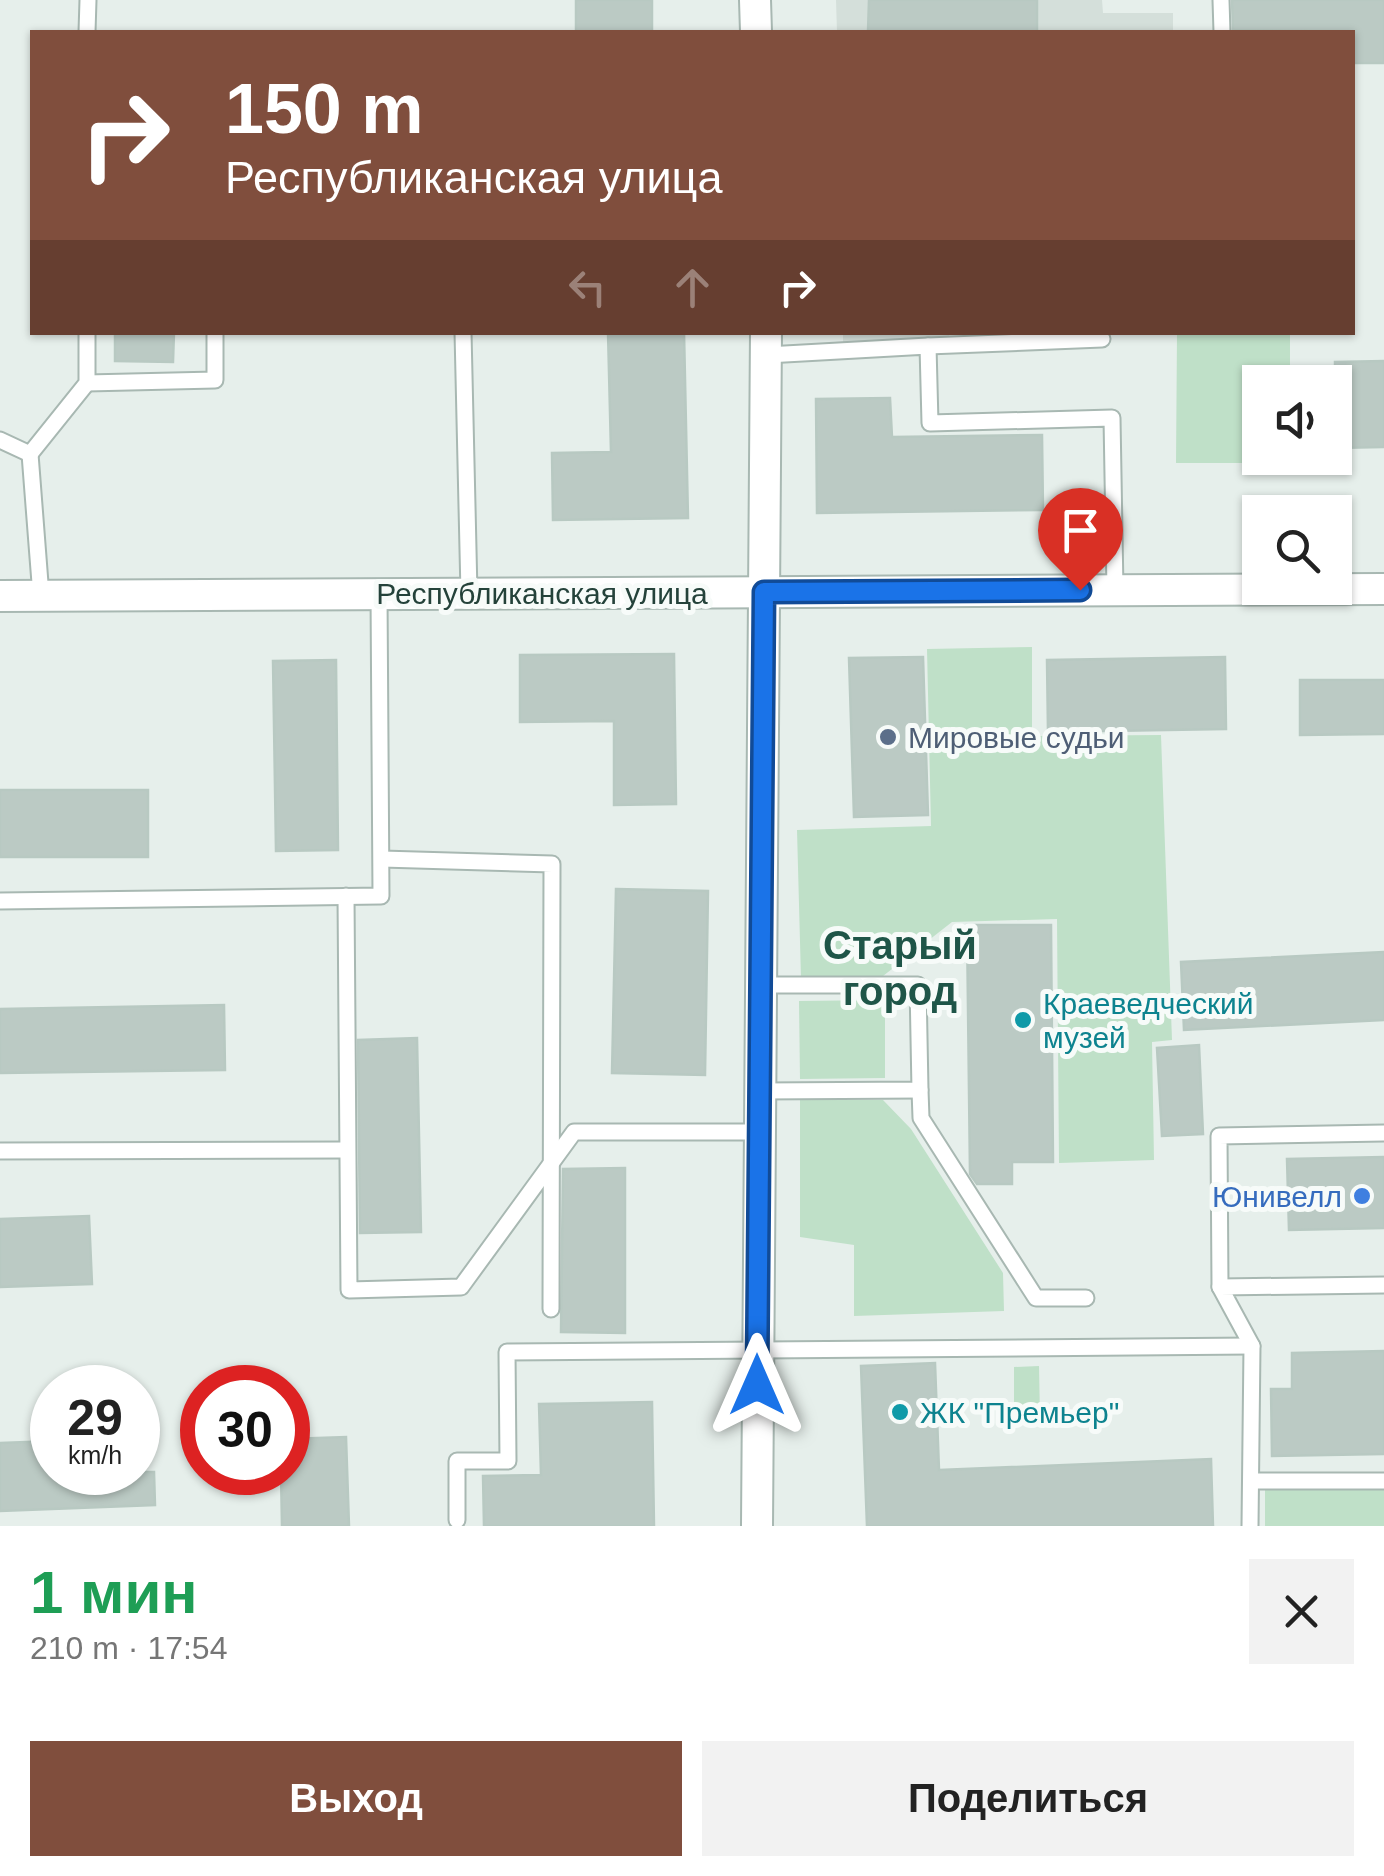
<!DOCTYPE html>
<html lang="ru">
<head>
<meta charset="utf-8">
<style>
  :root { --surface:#fff; --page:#f2f2f2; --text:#222; --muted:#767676; --accent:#804e3d }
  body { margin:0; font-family:Arial,sans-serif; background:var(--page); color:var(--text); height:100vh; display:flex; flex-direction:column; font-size:38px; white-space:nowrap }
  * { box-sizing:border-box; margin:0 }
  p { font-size:32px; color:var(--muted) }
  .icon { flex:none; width:55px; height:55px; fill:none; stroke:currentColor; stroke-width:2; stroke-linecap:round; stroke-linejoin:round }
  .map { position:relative; height:1526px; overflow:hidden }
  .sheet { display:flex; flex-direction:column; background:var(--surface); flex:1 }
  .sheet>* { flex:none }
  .banner { position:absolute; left:30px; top:30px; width:1325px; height:305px; border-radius:0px; box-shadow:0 2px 8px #0004; background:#804e3d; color:#fff; overflow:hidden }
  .tools { position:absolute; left:1242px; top:365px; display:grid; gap:20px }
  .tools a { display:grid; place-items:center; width:110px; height:110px; border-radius:0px; background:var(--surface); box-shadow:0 2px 8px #0004; font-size:50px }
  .speed { position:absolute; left:30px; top:1365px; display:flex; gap:20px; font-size:50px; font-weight:700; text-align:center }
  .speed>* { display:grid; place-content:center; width:130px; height:130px; border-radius:50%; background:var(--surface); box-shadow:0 2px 8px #0004; line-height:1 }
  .speed small { font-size:25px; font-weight:400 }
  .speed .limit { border:15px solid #d22; background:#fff; color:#111 }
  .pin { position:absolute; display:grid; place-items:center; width:85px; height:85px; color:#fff; margin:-102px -42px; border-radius:50% 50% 50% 0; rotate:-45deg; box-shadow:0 0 10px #0007 }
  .pin .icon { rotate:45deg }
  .me { position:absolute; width:110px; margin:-55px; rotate:0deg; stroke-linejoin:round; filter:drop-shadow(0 0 8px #0008) }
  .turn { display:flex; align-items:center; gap:35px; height:210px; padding:0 30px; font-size:45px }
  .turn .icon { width:130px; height:130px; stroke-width:2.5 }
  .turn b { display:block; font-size:70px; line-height:85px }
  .lanes { display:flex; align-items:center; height:95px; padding:0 30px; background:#0003; justify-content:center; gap:50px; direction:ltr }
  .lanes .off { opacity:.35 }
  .round { display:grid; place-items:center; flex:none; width:105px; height:105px; border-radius:0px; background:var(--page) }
  .summary { display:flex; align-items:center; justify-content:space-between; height:170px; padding:0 30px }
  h1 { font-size:60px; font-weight:600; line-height:75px; color:#1e9e55 }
  .action { display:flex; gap:20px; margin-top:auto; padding:20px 30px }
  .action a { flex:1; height:115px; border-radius:0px; background:var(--accent); color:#fff; font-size:40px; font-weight:600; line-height:115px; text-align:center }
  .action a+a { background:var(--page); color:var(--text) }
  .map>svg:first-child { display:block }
  .built { fill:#d4dfda }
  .green { fill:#bfe0c8 }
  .building { fill:#bbcac4; stroke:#b8c9c2; stroke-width:2.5 }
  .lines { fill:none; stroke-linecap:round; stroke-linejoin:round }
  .service-casing { stroke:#a8b8b2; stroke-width:19 }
  .minor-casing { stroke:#a8b8b2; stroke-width:34 }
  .service { stroke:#fff; stroke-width:15 }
  .minor { stroke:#fff; stroke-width:30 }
  .route-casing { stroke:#114b97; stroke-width:25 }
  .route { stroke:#1a73e8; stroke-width:18 }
  .service-dot { fill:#5c6f8a; stroke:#f7fbf9; stroke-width:4 }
  .culture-dot { fill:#0f9aa8; stroke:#f7fbf9; stroke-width:4 }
  .shop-dot { fill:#3f7fe0; stroke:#f7fbf9; stroke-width:4 }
  .labels { text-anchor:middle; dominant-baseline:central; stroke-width:10; stroke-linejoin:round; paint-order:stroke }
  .street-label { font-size:30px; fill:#24423a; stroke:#f7fbf9 }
  .service-label { font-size:30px; fill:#4e5e75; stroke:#f7fbf9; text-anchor:start }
  .culture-label { font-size:30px; fill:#0d838f; stroke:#f7fbf9; text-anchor:start }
  .shop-label { font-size:30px; fill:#366cbe; stroke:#f7fbf9; text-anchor:end }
  .district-label { font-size:40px; font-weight:bold; fill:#1f5548; stroke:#f7fbf9 }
</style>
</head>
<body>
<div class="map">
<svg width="1384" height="1526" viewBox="0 0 1384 1526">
  <rect width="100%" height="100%" fill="#e6efeb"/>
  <g class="built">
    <path d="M 836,0 L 1102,0 L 1103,13 L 1173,13 L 1173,32 L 837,32 Z"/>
    <path d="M 843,333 L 952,333 L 944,340 L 843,342 Z"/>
  </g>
  <g class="green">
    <path d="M 1177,333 L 1290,333 L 1290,382 L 1260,382 L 1260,458 L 1289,458 L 1289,463 L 1176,463 Z"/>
    <path d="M 1032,647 L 1032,736 L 1161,735 L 1172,1040 L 1152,1042 L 1154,1160 L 1059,1163 L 1057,919 L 952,922 L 883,976 L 801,979 L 797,830 L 931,826 L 927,649 Z"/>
    <path d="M 885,1000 L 885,1078 L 800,1079 L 799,1001 Z"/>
    <path d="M 800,1100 L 883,1100 L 911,1129 L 1003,1273 L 1004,1311 L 854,1316 L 854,1245 L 800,1237 Z"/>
    <path d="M 1039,1366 L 1040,1418 L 1014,1419 L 1014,1367 Z"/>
    <rect x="1265" y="1490" width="119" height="36"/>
  </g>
  <g class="building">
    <rect x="576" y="0" width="76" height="32"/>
    <path d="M 869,0 L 1037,0 L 1037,32 L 868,32 Z"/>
    <path d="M 1232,0 L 1384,0 L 1384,63 L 1352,63 L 1352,32 L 1233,30 Z"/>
    <path d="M 115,332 L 174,332 L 173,362 L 115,361 Z"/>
    <path d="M 608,332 L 684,332 L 688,518 L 553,520 L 552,453 L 611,452 Z"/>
    <path d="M 1384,361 L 1384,447 L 1335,448 L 1335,362 Z"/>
    <path d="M 890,398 L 892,437 L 1042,435 L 1043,510 L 817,513 L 816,399 Z"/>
    <path d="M 674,654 L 676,804 L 614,805 L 614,721 L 520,722 L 520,655 Z"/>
    <path d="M 923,657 L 928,815 L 854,817 L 849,658 Z"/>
    <path d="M 1225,657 L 1226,729 L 1048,732 L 1047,660 Z"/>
    <path d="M 336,660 L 338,850 L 276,851 L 273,661 Z"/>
    <path d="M 1300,680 L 1384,680 L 1384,734 L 1300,735 Z"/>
    <rect x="0" y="790" width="148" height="67"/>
    <path d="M 616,889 L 708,891 L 705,1075 L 612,1073 Z"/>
    <path d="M 967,925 L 1051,925 L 1053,1162 L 1012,1162 L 1012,1184 L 977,1184 L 970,1174 Z"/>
    <path d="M 1384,952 L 1384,1020 L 1184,1030 L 1181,962 Z"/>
    <path d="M 224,1005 L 225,1070 L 0,1073 L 0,1009 Z"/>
    <path d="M 417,1038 L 421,1232 L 360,1233 L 358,1040 Z"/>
    <path d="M 1199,1045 L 1203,1134 L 1162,1136 L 1157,1048 Z"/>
    <path d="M 1384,1157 L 1384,1228 L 1289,1230 L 1287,1159 Z"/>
    <path d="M 625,1168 L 625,1333 L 561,1332 L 563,1169 Z"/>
    <path d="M 89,1216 L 92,1284 L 0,1287 L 0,1219 Z"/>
    <path d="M 1384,1351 L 1384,1454 L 1272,1456 L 1271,1389 L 1292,1389 L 1292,1353 Z"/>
    <path d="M 935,1363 L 939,1470 L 1211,1459 L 1213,1526 L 867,1526 L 861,1366 Z"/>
    <path d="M 652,1402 L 654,1526 L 484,1526 L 483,1476 L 541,1475 L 539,1404 Z"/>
    <path d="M 346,1437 L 349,1526 L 282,1526 L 281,1472 L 288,1472 L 288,1439 Z"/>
    <path d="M 52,1441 L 52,1472 L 154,1472 L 155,1505 L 0,1511 L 0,1443 Z"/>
  </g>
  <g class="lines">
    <defs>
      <g id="service">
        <path d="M 1221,0 L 1222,32"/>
        <path d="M 87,32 L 88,0"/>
        <path d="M 463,332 L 469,593"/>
        <path d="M 928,346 L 1102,339"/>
        <path d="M 767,355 L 928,346 L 930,423 L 1112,418 L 1115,590"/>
        <path d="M 87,383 L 215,380 L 215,332"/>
        <path d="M 0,440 L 30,454 L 87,383 L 87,332"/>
        <path d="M 30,454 L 41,596"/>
        <path d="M 382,859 L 552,864 L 551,1309"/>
        <path d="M 346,896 L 349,1290 L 461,1287 L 574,1132 L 759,1132"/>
        <path d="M 0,901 L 381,896 L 379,594"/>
        <path d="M 920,1090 L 921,1118 L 1036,1298 L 1086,1298"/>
        <path d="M 760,1091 L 920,1090 L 918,985 L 761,985"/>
        <path d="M 0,1151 L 347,1150"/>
        <path d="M 1220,1287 L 1219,1136 L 1384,1133"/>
        <path d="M 1251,1481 L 1384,1481"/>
        <path d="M 457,1520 L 457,1461 L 508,1461 L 507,1352 L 1252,1346"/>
        <path d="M 1250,1526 L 1252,1346 L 1220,1287 L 1384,1285"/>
      </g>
      <g id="minor">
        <path d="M 755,0 L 756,32"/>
        <path d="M 0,596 L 1384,589"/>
        <path d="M 757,1526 L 766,332"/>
      </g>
    </defs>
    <use href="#service" class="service-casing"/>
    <use href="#minor" class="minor-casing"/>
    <use href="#service" class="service"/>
    <use href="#minor" class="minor"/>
  </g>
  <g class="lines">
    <defs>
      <path id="route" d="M 757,1385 L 764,592 L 1080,590"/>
    </defs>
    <use href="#route" class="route-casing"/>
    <use href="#route" class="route"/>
  </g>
  <circle class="service-dot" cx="888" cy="737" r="10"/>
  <g class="culture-dot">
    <circle cx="1023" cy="1020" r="10"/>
    <circle cx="900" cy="1412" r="10"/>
  </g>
  <circle class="shop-dot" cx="1362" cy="1196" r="10"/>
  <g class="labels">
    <g class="street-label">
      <text x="542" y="593">Республиканская улица</text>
    </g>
    <g class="service-label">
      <text x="908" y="737">Мировые судьи</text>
    </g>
    <g class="culture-label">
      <text x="1043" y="1003">Краеведческий<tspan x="1043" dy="34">музей</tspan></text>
      <text x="920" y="1412">ЖК "Премьер"</text>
    </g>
    <g class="shop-label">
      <text x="1342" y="1196">Юнивелл</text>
    </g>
    <g class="district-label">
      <text x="900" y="945">Старый<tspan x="900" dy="46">город</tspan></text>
    </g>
  </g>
</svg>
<div class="tools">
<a><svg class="icon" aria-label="sound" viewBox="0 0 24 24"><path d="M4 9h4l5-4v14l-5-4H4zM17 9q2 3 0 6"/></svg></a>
<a><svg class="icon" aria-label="search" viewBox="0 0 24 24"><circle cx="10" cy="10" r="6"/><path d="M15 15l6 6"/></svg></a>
</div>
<div class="speed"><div>29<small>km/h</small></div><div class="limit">30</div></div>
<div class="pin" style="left:1080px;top:590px;background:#d93025"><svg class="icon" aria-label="arrive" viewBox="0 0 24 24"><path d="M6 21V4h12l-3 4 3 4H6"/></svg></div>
<svg class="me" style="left:757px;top:1385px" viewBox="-20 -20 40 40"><path d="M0-17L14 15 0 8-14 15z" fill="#1a73e8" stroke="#fff" stroke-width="4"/></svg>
<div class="banner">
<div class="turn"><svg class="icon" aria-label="right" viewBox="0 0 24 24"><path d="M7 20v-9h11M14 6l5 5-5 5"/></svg><div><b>150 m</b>Республиканская улица</div></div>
<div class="lanes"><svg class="icon off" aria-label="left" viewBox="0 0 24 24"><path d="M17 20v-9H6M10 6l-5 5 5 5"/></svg><svg class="icon off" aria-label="ahead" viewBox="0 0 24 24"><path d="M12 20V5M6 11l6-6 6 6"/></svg><svg class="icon" aria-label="right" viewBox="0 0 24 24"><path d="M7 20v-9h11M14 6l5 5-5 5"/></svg></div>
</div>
</div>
<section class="sheet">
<div class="summary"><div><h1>1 мин</h1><p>210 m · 17:54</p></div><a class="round"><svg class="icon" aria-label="close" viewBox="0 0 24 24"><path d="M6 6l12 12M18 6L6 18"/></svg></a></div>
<div class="action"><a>Выход</a><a>Поделиться</a></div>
</section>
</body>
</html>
